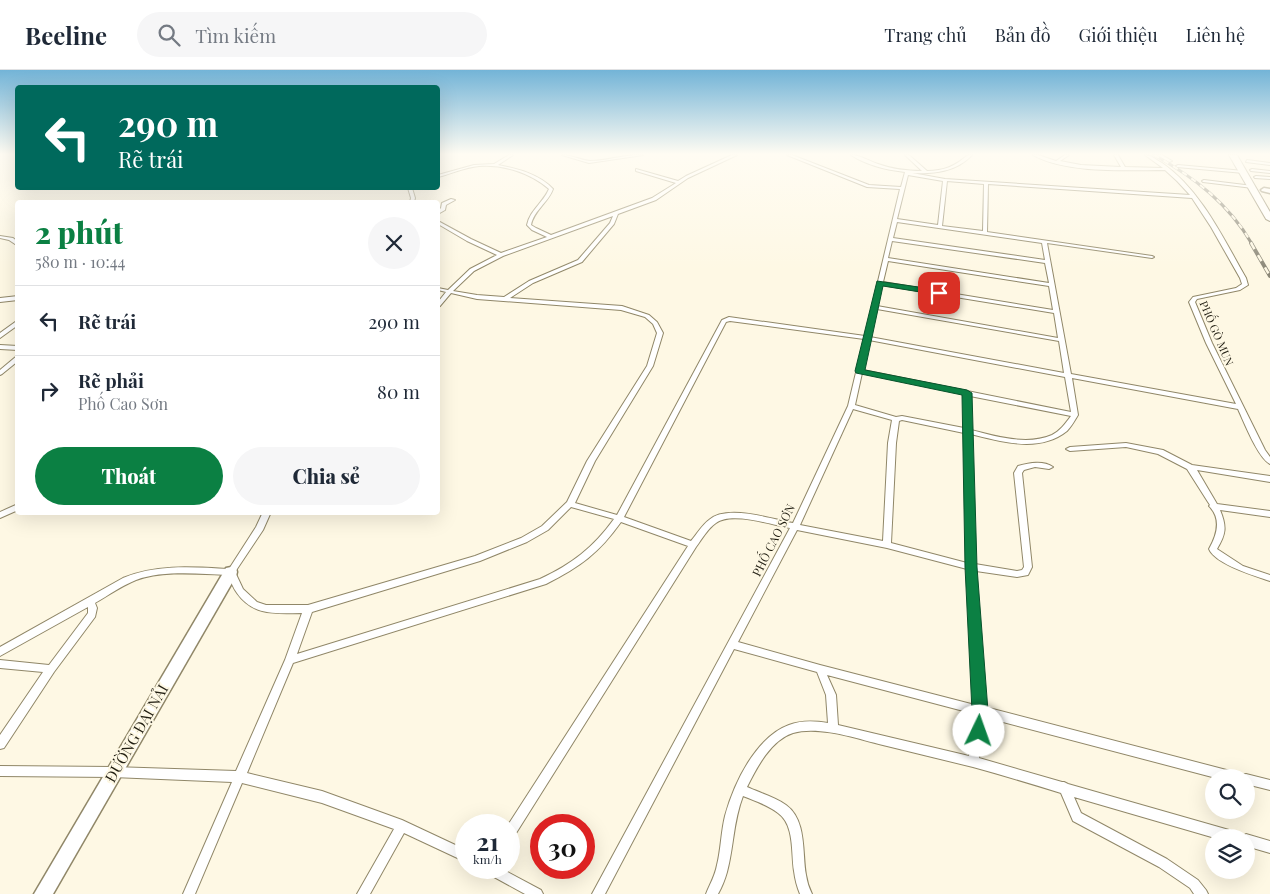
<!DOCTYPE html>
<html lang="vi">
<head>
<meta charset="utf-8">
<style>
  :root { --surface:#fff; --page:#f6f6f7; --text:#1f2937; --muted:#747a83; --line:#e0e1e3; --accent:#0b8043 }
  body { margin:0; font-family:"Playfair Display",serif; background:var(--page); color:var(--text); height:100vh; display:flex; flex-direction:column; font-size:19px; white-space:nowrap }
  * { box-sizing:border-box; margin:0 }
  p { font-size:16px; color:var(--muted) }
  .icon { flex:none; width:28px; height:28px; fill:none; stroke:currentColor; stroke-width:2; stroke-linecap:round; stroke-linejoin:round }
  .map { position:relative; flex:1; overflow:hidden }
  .side { position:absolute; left:15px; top:130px; width:425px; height:315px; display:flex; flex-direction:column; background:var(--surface); border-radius:5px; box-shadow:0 5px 20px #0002 }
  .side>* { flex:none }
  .hud { position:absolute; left:15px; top:15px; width:425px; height:105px; border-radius:5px; box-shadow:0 5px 20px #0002; background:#00695c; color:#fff; overflow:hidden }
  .buttons { position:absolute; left:1205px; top:699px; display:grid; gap:10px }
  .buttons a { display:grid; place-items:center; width:50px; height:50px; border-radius:50%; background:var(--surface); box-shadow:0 5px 20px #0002; font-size:25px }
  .speed { position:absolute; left:455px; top:744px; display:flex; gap:10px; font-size:25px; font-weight:700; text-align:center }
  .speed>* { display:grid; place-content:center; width:65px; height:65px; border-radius:50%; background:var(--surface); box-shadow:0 5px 20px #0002; line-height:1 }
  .speed small { font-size:12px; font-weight:400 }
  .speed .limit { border:8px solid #d22; background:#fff; color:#111 }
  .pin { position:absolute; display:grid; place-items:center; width:42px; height:42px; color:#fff; margin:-21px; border-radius:10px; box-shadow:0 2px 8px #0006 }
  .me { position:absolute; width:55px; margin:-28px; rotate:3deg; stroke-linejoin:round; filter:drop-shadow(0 0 4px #0008) }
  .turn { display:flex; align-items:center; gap:18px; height:105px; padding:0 20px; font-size:22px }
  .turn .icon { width:65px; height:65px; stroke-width:2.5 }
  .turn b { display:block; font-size:35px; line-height:42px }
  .round { display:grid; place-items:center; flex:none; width:52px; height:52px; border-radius:26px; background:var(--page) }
  .headline { display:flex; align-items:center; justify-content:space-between; height:85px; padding:0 20px }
  h1 { font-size:30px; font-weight:800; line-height:38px; color:var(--accent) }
  .cta { display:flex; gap:10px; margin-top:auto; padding:10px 20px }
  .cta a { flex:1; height:58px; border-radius:30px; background:var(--accent); color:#fff; font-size:20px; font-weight:800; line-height:58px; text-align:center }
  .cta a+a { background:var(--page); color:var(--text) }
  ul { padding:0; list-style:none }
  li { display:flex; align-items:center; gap:15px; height:70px; padding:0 20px; border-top:1px solid var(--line) }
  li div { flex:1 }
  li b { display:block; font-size:19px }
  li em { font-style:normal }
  header { display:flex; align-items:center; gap:30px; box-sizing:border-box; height:70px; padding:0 25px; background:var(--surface); border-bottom:1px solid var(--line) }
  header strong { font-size:24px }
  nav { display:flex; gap:28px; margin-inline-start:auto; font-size:18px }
  .search { width:350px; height:45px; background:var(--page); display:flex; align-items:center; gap:12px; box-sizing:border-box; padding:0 18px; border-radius:28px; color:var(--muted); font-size:19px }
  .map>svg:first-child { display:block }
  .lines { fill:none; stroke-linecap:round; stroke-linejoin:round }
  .street-casing { stroke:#908768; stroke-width:2 }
  .secondary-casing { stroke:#908768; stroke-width:3 }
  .highway-casing { stroke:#908768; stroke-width:2 }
  .street { fill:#fff; fill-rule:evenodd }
  .secondary { fill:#fff; fill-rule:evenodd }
  .highway { fill:#fff; fill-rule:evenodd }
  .rail-far1-casing { stroke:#8b8777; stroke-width:3 }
  .rail-casing { stroke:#8b8777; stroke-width:4 }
  .rail-far1 { stroke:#fef8e4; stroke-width:2; stroke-dasharray:5.5; stroke-linecap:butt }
  .rail { stroke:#fef8e4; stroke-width:2.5; stroke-dasharray:7; stroke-linecap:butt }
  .route { fill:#0b8043; stroke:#07532c }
  .labels { text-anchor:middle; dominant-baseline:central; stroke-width:4; stroke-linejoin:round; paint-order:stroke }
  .far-street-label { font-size:11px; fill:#201d11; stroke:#fef8e4 }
  .street-label { font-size:12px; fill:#201d11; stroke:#fef8e4 }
  .near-street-label { font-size:15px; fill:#201d11; stroke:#fef8e4 }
</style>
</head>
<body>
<header>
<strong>Beeline</strong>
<div class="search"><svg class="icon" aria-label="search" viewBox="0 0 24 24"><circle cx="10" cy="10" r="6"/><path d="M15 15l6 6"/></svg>Tìm kiếm</div>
<nav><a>Trang chủ</a><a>Bản đồ</a><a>Giới thiệu</a><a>Liên hệ</a></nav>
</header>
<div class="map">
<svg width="1270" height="824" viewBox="0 0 1270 824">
  <rect width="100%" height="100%" fill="#fef8e4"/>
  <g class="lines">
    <defs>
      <g id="street">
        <path d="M 509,85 L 513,85 L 498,95 C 518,99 539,104 553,119 C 548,133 534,140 531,155 L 536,158 L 551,165 L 652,128 L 676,113 L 636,101 L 636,99 L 678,111 L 686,106 L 732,85 L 737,85 L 688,108 L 656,130 L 618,144 L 614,154 L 582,192 L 533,213 L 510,228 L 622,236 L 649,245 L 657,252 L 663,263 L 653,296 L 595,391 L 575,433 L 617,445 L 722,250 L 729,247 L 865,266 L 900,119 L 867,117 L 787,85 L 792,85 L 869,115 L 901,117 L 905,102 C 887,100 866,95 851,85 C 860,85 869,91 878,94 C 892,99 907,101 922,101 L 905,85 L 909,85 L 927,101 C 944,101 955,96 968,85 L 972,85 C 956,102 934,104 912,103 L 945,109 L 1190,125 L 1177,111 L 1165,100 C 1127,100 1067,104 1033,85 L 1038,85 L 1056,91 L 1065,85 L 1069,85 L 1060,91 L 1081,95 L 1121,97 L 1114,85 L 1118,85 L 1125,97 L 1163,98 L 1145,85 C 1152,85 1156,90 1162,93 C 1201,120 1223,168 1246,208 L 1248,215 L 1240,220 L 1197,229 L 1195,232 L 1212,273 L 1265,380 L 1270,387 L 1270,394 C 1258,388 1244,352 1238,339 L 1072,308 L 1078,345 C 1075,350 1071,357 1067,361 C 1040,383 1002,372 971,364 L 975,494 L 1017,501 L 1022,500 L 1024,497 L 1014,403 L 1018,396 C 1029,393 1043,390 1053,397 L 1049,399 L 1035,397 L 1024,400 L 1022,403 L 1032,497 L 1028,505 L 1017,507 L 976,501 L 985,637 L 1238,703 L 1242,705 L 1246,704 L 1270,710 L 1270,720 L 1246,714 L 1246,708 L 1216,708 L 984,647 L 979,688 L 1062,712 L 1064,712 L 1068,714 L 1236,762 L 1240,764 L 1241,767 L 1246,764 L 1270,771 L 1270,783 L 1246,776 L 1246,768 L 1215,768 L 1074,727 L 1081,743 L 1167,789 L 1198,810 L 1206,820 L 1208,824 L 1194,824 L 1190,818 L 1159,797 L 1073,751 L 1061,723 C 1032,714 1002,705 973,697 C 944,690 916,683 887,676 C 861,670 820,655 793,663 C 771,670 757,697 747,717 C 760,723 775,727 786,735 C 807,750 802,783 806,805 C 807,812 809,818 812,824 L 800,824 C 797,817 795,809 794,801 C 791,783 795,755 778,743 C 768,735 755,731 743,726 C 733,752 734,776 727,802 C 725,809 722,817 718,824 L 706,824 C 710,814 715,806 717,795 C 721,779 721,762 725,746 C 734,713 756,667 789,655 C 802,650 815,651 828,653 L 826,625 L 817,602 L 734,579 L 605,824 L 592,824 L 790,458 C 772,455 732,441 716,453 C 708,458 702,469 696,477 L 513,768 L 509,770 L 508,755 L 688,476 L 621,452 C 599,483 580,497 546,514 L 293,593 L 247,703 L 322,721 L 402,750 L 466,780 L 466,792 L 404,763 L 370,824 L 357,824 L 394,759 L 322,733 L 242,713 L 195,824 L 183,824 L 232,712 L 113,707 L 0,706 L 0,696 L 113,697 L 236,701 L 285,590 L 302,543 C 277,543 254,547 237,523 C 233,518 231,511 228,505 C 200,504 163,500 136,510 C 121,516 109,525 95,533 L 97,538 L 95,547 L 54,602 L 4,678 L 0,679 L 0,665 L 43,602 L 0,598 L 0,590 L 49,595 L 88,543 L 88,537 L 0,586 L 0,577 L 123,508 C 156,494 193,497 229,499 L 256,457 L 263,442 L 271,442 L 263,460 L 235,502 L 243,519 L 257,532 L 266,535 L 308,535 L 475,486 L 521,468 L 542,456 L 567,432 L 587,391 L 647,296 L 657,263 L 653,254 L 645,247 L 621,240 L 477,229 L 451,223 L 440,236 L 438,237 L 438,232 L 446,222 L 438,220 L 438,218 L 448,220 L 470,199 L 497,185 L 467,171 L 438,154 L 438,151 L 471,169 L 501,183 L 547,167 L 532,160 L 527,155 C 530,140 543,133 549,119 C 531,103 503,94 479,96 C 465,97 451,104 438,107 L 438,105 L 474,95 L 494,94 ZM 908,105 L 943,111 L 938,155 L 897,149 ZM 947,111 L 984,114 L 983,161 L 942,156 ZM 988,114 L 1192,128 L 1211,157 L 1240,208 L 1242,214 L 1236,218 L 1193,227 L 1189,232 L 1206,273 L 1236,334 L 1071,304 L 1047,173 L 1152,188 L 1154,187 L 1152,186 L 987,162 ZM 613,146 L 610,153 L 578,190 L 529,211 L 504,227 L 477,225 L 453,221 L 474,201 L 503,186 ZM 897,152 L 1042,173 L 1045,190 L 893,168 ZM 892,171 L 1045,193 L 1049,213 L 888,188 ZM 888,191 L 1049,216 L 1053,240 L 883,212 ZM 882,215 L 1054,243 L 1058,268 L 877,236 ZM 877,239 L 1059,271 L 1064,303 L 870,267 ZM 730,251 L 864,269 L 848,336 L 793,453 C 771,449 727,434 709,450 C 702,455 697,464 691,471 L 624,447 L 726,252 ZM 869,270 L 1065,307 L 1071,342 L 863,300 ZM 862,303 L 964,324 L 964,358 L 902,346 L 896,347 L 855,335 ZM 970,326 L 1071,346 C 1065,354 1060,361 1052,365 C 1027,376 995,366 971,360 ZM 853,339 L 892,350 L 888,373 L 883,471 L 800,455 ZM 902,350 L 964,363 L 967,493 L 891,473 L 896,373 L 899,351 ZM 571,437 L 614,449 C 593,478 572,494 540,509 L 297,584 L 312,542 L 480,491 L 527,472 L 548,460 ZM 797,460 L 887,478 L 967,499 L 975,635 L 820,595 L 738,572 ZM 827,605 L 975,644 L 969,686 L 838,655 L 836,625 Z"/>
        <path d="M 562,85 C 572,85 580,90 590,91 C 607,91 625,84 643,85 L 589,93 Z"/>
        <path d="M 1157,85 L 1162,85 L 1172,91 L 1169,92 Z"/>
        <path d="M 1247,90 L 1270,93 L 1270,95 L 1246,92 Z"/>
        <path d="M 1178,95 L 1244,101 L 1246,102 L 1244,103 L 1177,97 L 1176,96 Z"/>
        <path d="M 1252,99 L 1270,101 L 1270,103 L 1251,101 L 1250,100 Z"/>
        <path d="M 1256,106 L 1270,107 L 1270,109 L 1255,108 L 1254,107 Z"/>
        <path d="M 1204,110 L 1253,116 L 1255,117 L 1253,118 L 1203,112 L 1202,111 Z"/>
        <path d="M 408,118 L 412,118 L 415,128 L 414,132 L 410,132 L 411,128 Z"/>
        <path d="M 451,129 L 455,130 L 446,135 L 445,140 L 438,144 L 438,141 L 441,138 L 442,133 Z"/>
        <path d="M 0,166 L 13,168 L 18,172 L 18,176 L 9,170 L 0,168 Z"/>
        <path d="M 18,226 L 18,230 L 0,232 L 0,228 Z"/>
        <path d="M 18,250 L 18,255 L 0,268 L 0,263 Z"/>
        <path d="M 0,275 L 18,276 L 18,280 L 0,279 Z"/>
        <path d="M 18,285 L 18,291 L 2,304 L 0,305 L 0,300 Z"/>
        <path d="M 1126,373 L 1163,380 L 1192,395 L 1270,406 L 1270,412 L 1197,400 L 1217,434 L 1270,441 L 1270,447 L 1220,440 C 1227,457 1226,464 1217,479 L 1243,496 L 1270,505 L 1270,511 C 1255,506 1215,494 1209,479 C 1217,465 1222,449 1209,436 L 1210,435 L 1208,432 L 1187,399 L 1158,384 L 1126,377 L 1070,381 L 1066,379 L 1070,377 Z"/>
        <path d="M 18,434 L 18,440 L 0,448 L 0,442 Z"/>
        <path d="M 483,798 L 500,798 L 541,820 L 543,824 L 525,824 L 485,802 Z"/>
      </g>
      <g id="secondary">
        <path d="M 1264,118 L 1270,119 L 1270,123 L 1262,121 L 1261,120 Z"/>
        <path d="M 231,497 L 236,498 L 237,502 L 236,506 L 53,824 L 34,824 L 226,498 Z"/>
      </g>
      <path id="highway" d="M 1229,85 L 1237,85 L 1270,142 L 1270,151 L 1266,149 Z"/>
    </defs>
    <use href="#street" class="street-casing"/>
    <use href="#secondary" class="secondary-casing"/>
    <use href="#highway" class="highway-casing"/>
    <use href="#street" class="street"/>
    <use href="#secondary" class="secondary"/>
    <use href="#highway" class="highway"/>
    <defs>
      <path id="rail-far1" d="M 1154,85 C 1194,107 1229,134 1252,174"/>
      <path id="rail" d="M 1251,173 L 1270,206"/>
    </defs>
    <use href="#rail-far1" class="rail-far1-casing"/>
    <use href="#rail" class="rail-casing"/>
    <use href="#rail-far1" class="rail-far1"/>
    <use href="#rail" class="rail"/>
  </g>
  <linearGradient id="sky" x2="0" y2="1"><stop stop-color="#73b4d7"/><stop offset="0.42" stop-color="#fffcf3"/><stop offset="1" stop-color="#fffcf3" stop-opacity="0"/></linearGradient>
  <rect width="1270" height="200" fill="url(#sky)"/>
  <path class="route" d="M 877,211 L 939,220 L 943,223 L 939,225 L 883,216 L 865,300 L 967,320 L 972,323 L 977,497 L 988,641 L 986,661 L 984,667 L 979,669 L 973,667 L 971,661 L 972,641 L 965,497 L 962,325 L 856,303 L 855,301 Z"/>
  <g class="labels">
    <g class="far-street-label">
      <text transform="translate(1217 263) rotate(67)">PHỐ GÒ MUN</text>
    </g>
    <g class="street-label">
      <text transform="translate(773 470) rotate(-63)">PHỐ CAO SƠN</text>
    </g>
    <g class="near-street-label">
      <text transform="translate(136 663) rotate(-60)">ĐƯỜNG ĐẠI NẢI</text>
    </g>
  </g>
</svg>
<div class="buttons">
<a><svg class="icon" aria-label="search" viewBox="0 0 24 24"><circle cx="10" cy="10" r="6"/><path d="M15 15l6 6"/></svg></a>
<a><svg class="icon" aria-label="layers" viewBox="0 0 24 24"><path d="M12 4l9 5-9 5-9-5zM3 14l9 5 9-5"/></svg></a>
</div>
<div class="speed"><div>21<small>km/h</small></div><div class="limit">30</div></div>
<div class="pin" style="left:939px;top:223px;background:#d93025"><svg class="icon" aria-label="arrive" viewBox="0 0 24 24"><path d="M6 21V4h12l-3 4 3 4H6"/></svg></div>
<svg class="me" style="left:979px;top:661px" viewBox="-20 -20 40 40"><circle r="19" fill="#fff"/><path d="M0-13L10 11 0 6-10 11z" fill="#0b8043"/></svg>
<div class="hud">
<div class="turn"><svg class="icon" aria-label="left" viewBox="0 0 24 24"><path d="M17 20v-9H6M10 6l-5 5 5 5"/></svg><div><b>290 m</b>Rẽ trái</div></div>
</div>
<section class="side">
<div class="headline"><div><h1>2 phút</h1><p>580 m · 10:44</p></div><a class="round"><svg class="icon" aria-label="close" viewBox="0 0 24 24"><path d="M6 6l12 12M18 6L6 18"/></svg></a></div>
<ul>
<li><svg class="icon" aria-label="left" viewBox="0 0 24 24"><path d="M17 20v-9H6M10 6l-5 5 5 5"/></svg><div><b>Rẽ trái</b></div><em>290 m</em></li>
<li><svg class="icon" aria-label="right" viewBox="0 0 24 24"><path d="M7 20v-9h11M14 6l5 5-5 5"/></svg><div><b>Rẽ phải</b><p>Phố Cao Sơn</p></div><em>80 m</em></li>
</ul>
<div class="cta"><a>Thoát</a><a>Chia sẻ</a></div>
</section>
</div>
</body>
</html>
